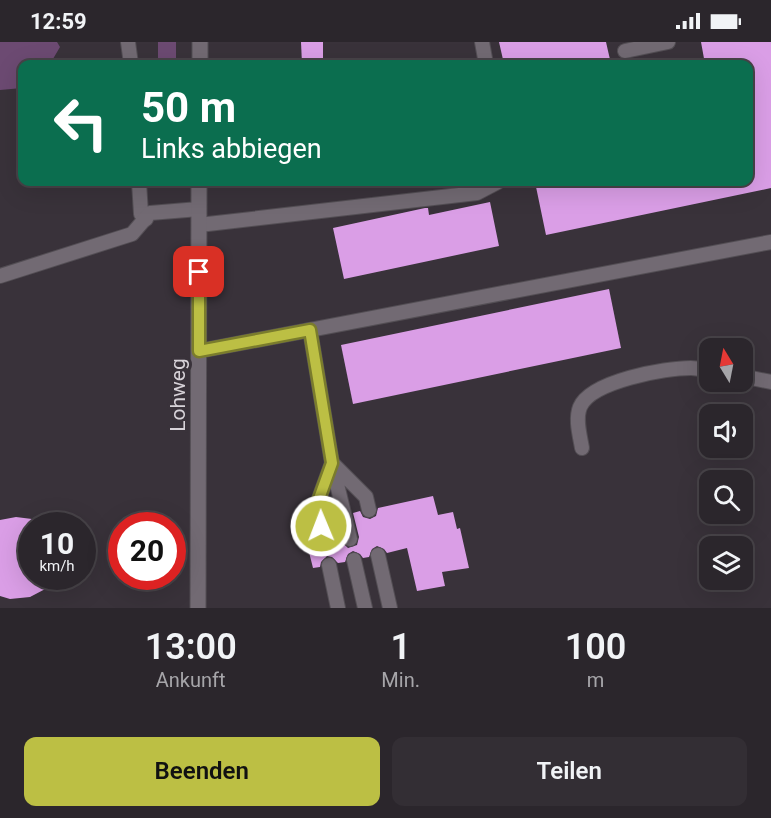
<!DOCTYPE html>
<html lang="de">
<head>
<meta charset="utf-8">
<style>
  :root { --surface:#2b262c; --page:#332e34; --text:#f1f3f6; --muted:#a6a5a9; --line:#474348; --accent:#bcbf44 }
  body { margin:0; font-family:Roboto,sans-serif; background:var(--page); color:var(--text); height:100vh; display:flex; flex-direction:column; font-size:22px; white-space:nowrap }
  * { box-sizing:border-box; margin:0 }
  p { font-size:20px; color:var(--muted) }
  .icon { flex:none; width:33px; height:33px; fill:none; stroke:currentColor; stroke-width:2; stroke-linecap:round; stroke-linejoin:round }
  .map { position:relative; height:566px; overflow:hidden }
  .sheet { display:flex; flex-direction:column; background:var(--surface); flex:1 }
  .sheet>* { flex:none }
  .top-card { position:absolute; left:18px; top:18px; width:735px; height:126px; border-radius:12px; box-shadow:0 6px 24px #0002,0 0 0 2px var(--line); background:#0b6e4f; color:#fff; overflow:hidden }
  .needle { width:39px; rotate:350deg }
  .controls { position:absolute; left:699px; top:296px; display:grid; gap:12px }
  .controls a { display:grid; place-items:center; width:54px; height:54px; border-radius:12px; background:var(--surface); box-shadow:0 6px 24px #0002,0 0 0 2px var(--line); font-size:30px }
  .speed { position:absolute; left:18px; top:470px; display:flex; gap:12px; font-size:30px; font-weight:700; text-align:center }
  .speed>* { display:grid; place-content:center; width:78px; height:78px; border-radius:50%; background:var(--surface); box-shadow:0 6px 24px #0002,0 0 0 2px var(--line); line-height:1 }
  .speed small { font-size:15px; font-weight:400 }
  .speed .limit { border:9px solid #d22; background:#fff; color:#111 }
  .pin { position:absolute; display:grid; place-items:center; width:51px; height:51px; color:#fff; margin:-26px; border-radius:12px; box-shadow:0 3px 9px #0006 }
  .me { position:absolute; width:66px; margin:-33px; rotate:359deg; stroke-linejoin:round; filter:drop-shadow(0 0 4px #0008) }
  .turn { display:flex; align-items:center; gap:21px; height:126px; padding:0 24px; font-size:27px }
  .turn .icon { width:78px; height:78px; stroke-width:2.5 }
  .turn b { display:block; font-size:42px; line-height:51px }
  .eta { display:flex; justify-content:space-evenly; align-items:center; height:102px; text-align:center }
  .eta b { font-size:36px; font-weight:600; line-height:42px }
  .button { display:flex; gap:12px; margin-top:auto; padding:12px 24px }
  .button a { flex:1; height:69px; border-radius:12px; background:var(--accent); color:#111; font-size:24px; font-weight:600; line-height:69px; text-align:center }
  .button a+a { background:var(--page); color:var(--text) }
  .status { display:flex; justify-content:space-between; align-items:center; height:42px; padding:0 30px; background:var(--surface); direction:ltr }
  .status svg { height:16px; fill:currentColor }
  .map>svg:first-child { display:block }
  .green { fill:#6c4a72 }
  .building { fill:#da9ee6 }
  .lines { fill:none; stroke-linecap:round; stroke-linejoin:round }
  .service-casing { stroke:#534e54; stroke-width:16 }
  .minor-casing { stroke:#534e54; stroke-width:17 }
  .service { stroke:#726a73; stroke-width:14 }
  .minor { stroke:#726a73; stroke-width:15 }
  .route-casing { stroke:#7a7c2c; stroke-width:15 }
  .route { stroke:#bcbf44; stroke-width:10 }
  .labels { text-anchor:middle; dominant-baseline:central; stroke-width:6; stroke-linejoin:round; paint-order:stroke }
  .street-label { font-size:21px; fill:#d7d2d8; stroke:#39323a }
</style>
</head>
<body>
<div class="status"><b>12:59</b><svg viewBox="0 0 49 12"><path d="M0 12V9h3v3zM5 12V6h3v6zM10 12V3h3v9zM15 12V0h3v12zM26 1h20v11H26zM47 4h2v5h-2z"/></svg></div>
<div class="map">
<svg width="771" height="566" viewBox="0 0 771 566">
  <rect width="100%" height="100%" fill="#39323a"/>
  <g class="green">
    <path d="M 0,0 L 57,0 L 60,5 L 50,22 L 22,22 L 22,46 L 0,48 Z"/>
    <rect x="158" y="0" width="18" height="22"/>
  </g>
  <g class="building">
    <path d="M 301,0 L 323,0 L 323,22 L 302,22 Z"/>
    <path d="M 499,0 L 606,0 L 611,22 L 504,22 Z"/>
    <path d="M 701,0 L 771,0 L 771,146 L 546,193 L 535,140 L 748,140 L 748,22 L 705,22 Z"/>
    <path d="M 490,160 L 499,204 L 344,237 L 333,186 L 425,166 L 428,166 L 429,173 Z"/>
    <path d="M 609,247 L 621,306 L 353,362 L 341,303 Z"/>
    <path d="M 433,454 L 438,473 L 453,470 L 457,487 L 460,486 L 469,526 L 442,530 L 445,544 L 417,549 L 407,506 L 387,511 L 384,507 L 377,504 L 372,507 L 369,515 L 363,516 L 360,512 L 353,509 L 348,512 L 345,520 L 338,521 L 332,515 L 327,514 L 321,520 L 320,525 L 313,526 L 308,506 L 316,504 L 319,510 L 326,512 L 332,509 L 334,500 L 341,499 L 348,506 L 357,503 L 359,495 L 353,471 L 360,469 L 363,475 L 370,477 L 376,474 L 378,466 Z"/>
    <path d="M 16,475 L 32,477 L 32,534 L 70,534 L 30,555 L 10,557 L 0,554 L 0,478 Z"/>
  </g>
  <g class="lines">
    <defs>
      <g id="service">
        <path d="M 128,0 L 131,22"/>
        <path d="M 482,0 L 486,22"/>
        <path d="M 625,9 L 668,0"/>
        <path d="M 139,140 L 141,172 L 146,177"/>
        <path d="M 199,183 L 477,151 L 498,140"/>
        <path d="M 0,234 L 132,192 L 150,171 L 199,167"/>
        <path d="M 310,288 L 332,421 L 316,465 L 325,503"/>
        <path d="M 199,309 L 771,200"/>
        <path d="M 742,334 L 771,340"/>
        <path d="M 582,406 C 580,394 575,377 580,365 C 591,339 665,326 691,326 C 697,326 704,328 710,329"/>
        <path d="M 350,497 L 332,421 L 366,455 L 369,468"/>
        <path d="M 378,513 L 390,566"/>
        <path d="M 354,518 L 365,566"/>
        <path d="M 329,523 L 338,566"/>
      </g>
      <g id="minor">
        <path d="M 200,22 L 200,0"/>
        <path d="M 198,566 L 199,140"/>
      </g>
    </defs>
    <use href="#service" class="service-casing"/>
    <use href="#minor" class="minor-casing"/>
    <use href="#service" class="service"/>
    <use href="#minor" class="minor"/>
  </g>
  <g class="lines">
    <defs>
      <path id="route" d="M 199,230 L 199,309 L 310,288 L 332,421 L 316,465 L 321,484"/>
    </defs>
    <use href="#route" class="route-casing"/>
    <use href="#route" class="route"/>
  </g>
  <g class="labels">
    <g class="street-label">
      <text transform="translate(178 353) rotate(-90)">Lohweg</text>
    </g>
  </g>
</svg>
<div class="controls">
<a><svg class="needle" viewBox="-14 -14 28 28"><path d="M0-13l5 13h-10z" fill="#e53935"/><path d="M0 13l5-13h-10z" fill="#a6a5a9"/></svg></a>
<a><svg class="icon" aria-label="sound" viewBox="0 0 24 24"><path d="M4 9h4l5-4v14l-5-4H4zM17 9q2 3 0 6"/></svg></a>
<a><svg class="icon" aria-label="search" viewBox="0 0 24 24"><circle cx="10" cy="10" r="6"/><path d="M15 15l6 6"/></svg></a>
<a><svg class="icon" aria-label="layers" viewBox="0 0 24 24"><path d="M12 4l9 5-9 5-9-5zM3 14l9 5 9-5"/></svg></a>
</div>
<div class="speed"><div>10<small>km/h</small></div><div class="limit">20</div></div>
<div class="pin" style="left:199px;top:230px;background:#d93025"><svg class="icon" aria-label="arrive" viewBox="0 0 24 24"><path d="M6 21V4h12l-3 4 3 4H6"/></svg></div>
<svg class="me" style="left:321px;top:484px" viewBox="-20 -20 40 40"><circle r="17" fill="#bcbf44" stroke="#fff" stroke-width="3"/><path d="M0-11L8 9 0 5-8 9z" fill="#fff"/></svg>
<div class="top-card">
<div class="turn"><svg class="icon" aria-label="left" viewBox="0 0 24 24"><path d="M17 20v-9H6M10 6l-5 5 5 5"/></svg><div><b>50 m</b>Links abbiegen</div></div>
</div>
</div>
<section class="sheet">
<div class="eta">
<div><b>13:00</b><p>Ankunft</p></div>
<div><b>1</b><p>Min.</p></div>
<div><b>100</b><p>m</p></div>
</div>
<div class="button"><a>Beenden</a><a>Teilen</a></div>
</section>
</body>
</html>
